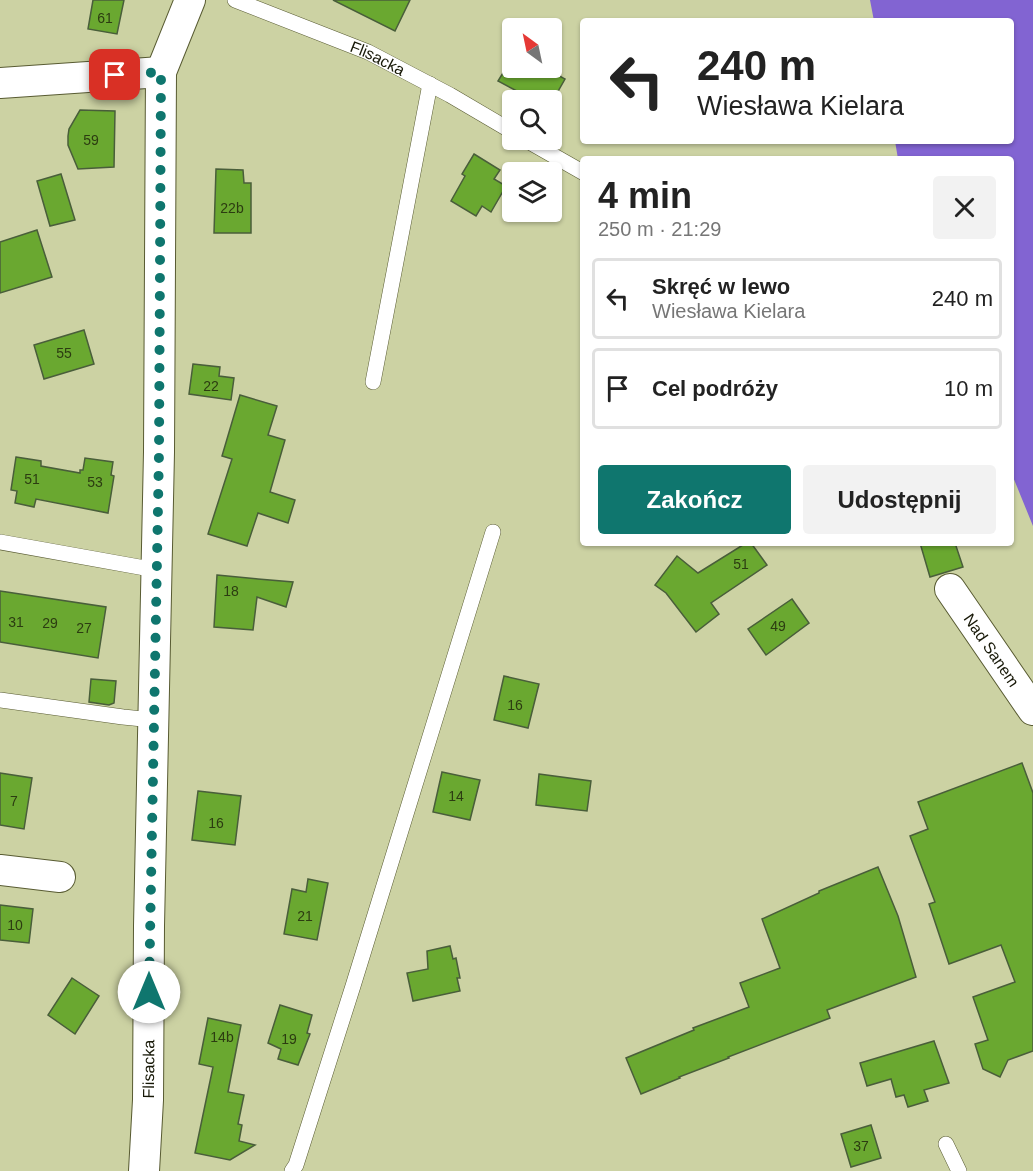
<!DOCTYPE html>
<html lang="pl">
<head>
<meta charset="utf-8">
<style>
  :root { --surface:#fff; --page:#f2f2f2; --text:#222; --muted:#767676; --line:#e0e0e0; --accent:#0f766e }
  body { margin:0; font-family:Helvetica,sans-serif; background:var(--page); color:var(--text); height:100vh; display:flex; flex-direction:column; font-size:22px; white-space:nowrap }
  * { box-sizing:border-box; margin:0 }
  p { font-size:20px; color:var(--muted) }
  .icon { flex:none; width:33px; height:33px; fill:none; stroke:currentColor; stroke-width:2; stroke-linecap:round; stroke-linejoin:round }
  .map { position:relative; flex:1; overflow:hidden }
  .sheet { position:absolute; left:580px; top:156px; width:434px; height:390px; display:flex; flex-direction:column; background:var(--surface); border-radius:6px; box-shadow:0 2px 4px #0004 }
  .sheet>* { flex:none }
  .top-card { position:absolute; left:580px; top:18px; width:434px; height:126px; border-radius:6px; box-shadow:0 2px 4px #0004; background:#fff; color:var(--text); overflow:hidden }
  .needle { width:39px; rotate:327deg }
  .controls { position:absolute; left:502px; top:18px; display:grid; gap:12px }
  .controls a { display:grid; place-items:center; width:60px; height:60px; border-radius:6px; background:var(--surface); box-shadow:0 2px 4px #0004; font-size:30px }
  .pin { position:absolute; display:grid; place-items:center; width:51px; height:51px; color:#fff; margin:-26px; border-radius:12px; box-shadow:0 3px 9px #0006 }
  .me { position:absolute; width:66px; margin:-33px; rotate:0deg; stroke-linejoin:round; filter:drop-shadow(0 0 4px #0008) }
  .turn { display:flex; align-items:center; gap:21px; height:126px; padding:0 18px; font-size:27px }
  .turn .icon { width:78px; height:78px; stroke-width:2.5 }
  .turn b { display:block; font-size:42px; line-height:51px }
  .round { display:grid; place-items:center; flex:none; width:63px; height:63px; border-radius:6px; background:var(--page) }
  .overview { display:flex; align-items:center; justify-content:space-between; height:102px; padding:0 18px }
  h1 { font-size:36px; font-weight:600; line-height:45px }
  .cta { display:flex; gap:12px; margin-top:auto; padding:12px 18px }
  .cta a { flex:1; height:69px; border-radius:6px; background:var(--accent); color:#fff; font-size:24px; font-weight:600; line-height:69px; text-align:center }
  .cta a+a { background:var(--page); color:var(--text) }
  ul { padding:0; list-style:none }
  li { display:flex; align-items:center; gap:18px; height:81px; margin:0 12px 9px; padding:0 6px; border:3px solid var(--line); border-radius:6px }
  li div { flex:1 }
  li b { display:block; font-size:22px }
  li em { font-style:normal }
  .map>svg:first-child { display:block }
  .water { fill:#8264d2 }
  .building { fill:#6aa830; stroke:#495e3a; stroke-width:1.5 }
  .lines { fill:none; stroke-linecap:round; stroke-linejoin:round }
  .lane-casing { stroke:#585b32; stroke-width:16 }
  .street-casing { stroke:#585b32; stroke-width:32 }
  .lane { stroke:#fff; stroke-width:15 }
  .street { stroke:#fff; stroke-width:30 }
  .route { stroke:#0f766e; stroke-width:10; stroke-dasharray:0 18 }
  .labels { text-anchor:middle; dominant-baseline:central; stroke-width:4.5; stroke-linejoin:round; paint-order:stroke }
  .number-label { font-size:14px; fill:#2c3c11 }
  .street-label { font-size:16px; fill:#171807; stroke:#ccd2a3 }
</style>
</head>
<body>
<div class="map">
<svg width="1033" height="1171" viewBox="0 0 1033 1171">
  <rect width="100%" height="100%" fill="#ccd2a3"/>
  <path class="water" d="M 870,0 L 1033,0 L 1033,526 L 1011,472 L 1011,159 L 898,159 L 895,141 L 1011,141 L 1011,21 L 874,21 Z"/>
  <g class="building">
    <path d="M 93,0 L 124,0 L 117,34 L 88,29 Z"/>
    <path d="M 333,0 L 410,0 L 395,31 Z"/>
    <path d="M 506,68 L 545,68 L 565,79 L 553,100 L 534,100 L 498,81 Z"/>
    <path d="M 80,110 L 115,111 L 114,167 L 78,169 L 68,145 L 68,136 L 69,129 Z"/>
    <path d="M 474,154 L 500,170 L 494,179 L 506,186 L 491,212 L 482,206 L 476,216 L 451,201 L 465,176 L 462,174 Z"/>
    <path d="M 216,169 L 243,170 L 244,183 L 251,183 L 251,233 L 214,233 Z"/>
    <path d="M 61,174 L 75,220 L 50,226 L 37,181 Z"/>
    <path d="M 37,230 L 52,277 L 0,293 L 0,242 Z"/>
    <path d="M 84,330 L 94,364 L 44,379 L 34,345 Z"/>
    <path d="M 193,364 L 220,367 L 219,376 L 234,378 L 231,400 L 189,394 Z"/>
    <path d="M 240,395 L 277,406 L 268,435 L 285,440 L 270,492 L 295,500 L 288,523 L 258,513 L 247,546 L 208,534 L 232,459 L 222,456 Z"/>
    <path d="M 16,457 L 41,461 L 41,466 L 80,473 L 80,470 L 83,470 L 85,458 L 113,462 L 111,475 L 114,476 L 108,513 L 36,499 L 34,507 L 15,503 L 17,491 L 11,490 Z"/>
    <path d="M 746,543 L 751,543 L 767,565 L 711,603 L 719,614 L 696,632 L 666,593 L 655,585 L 677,556 L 698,573 Z"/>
    <path d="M 920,543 L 955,543 L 963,567 L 930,577 Z"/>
    <path d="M 217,575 L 258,579 L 293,582 L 286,607 L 257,597 L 253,630 L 214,627 Z"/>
    <path d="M 0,591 L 106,607 L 98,658 L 0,642 Z"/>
    <path d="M 792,599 L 809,623 L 766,655 L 748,629 Z"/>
    <path d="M 504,676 L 539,684 L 528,728 L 494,720 Z"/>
    <path d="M 91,679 L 116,681 L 114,703 L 109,705 L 89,702 Z"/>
    <path d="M 1022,763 L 1033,793 L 1033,1051 L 1008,1060 L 1000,1077 L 983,1069 L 975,1044 L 988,1040 L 973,997 L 1015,982 L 1001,945 L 949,964 L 929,904 L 935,902 L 910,836 L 928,829 L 918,802 Z"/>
    <path d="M 442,772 L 480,780 L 470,820 L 433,812 Z"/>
    <path d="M 0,773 L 32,778 L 24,829 L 0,825 Z"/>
    <path d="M 539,774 L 591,781 L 587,811 L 536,805 Z"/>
    <path d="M 198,791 L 241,796 L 235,845 L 192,840 Z"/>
    <path d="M 878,867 L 898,916 L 916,977 L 827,1010 L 830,1018 L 728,1057 L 729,1058 L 679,1077 L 680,1078 L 641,1094 L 626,1058 L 694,1030 L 693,1028 L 749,1007 L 740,983 L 780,968 L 762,919 L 819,893 L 819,891 Z"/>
    <path d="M 308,879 L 328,883 L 317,940 L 284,934 L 292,889 L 306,892 Z"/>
    <path d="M 0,905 L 33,909 L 29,943 L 0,940 Z"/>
    <path d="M 450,946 L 453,959 L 456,958 L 460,978 L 457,978 L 460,991 L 413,1001 L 407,973 L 428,969 L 427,951 Z"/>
    <path d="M 72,978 L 99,996 L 75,1034 L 48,1015 Z"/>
    <path d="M 280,1005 L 312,1015 L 307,1033 L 310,1034 L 298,1065 L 278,1059 L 281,1049 L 268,1043 Z"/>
    <path d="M 208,1018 L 241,1025 L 228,1092 L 244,1095 L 238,1124 L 242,1125 L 239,1141 L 255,1145 L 230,1160 L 195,1153 L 213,1067 L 199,1064 Z"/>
    <path d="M 934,1041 L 949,1083 L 924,1090 L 928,1101 L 908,1107 L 904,1095 L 896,1097 L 891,1079 L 867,1086 L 860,1063 Z"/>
    <path d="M 871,1125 L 881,1158 L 851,1167 L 841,1134 Z"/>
  </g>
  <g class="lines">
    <defs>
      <g id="lane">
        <path id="s1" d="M 235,0 L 368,52 L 450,95 L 513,132"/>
        <path d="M 526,140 L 584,173"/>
        <path d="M 373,382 L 430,84"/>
        <path d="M 0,542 L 156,570"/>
        <path d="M 0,700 L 123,717 L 153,720"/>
        <path d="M 946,1144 L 959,1171"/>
        <path d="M 292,1171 L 296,1165 L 353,986 L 493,532"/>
      </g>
      <g id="street">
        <path d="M 0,83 L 161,72"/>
        <path id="s2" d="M 950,589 L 1033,710"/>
        <path d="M 0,870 L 60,877"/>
        <path id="s3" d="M 144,1171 L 148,1100 L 149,926 L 159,452 L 161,72 L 190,0"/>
      </g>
    </defs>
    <use href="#lane" class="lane-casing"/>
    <use href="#street" class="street-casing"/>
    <use href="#lane" class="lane"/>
    <use href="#street" class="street"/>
  </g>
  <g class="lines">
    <path class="route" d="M 115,75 L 161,72 L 159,452 L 149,992"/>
  </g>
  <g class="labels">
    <g class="number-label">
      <text x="105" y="18">61</text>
      <text x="91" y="140">59</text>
      <text x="232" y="208">22b</text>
      <text x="64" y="353">55</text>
      <text x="211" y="386">22</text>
      <text x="32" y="479">51</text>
      <text x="95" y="482">53</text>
      <text x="741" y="564">51</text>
      <text x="231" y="591">18</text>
      <text x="16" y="622">31</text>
      <text x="50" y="623">29</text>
      <text x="778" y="626">49</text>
      <text x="84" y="628">27</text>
      <text x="515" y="705">16</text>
      <text x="456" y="796">14</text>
      <text x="14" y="801">7</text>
      <text x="216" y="823">16</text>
      <text x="305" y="916">21</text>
      <text x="15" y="925">10</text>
      <text x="222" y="1037">14b</text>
      <text x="289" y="1039">19</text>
      <text x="861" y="1146">37</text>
    </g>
    <g class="street-label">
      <text stroke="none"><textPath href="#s1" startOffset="154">Flisacka</textPath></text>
      <text stroke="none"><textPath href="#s2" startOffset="74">Nad Sanem</textPath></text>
      <text stroke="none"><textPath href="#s3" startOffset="102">Flisacka</textPath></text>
    </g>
  </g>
</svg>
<div class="controls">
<a><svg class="needle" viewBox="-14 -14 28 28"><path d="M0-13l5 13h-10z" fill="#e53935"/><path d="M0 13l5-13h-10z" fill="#767676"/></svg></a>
<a><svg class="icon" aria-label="search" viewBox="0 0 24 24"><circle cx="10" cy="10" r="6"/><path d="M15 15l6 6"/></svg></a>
<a><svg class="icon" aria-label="layers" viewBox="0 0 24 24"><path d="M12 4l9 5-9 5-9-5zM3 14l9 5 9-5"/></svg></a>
</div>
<div class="pin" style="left:115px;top:75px;background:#d93025"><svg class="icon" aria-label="arrive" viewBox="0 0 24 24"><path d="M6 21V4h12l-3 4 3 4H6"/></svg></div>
<svg class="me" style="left:149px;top:992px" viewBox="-20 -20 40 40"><circle r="19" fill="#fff"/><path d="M0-13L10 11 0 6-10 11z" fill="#0f766e"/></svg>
<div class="top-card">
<div class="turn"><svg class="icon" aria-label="left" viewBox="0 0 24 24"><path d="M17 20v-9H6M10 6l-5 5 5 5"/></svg><div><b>240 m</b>Wiesława Kielara</div></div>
</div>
<section class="sheet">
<div class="overview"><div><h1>4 min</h1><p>250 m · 21:29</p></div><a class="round"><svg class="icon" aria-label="close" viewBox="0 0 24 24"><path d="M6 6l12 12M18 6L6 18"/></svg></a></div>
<ul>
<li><svg class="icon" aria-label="left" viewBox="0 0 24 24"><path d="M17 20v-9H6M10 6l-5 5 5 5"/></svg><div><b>Skręć w lewo</b><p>Wiesława Kielara</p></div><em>240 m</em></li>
<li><svg class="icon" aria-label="arrive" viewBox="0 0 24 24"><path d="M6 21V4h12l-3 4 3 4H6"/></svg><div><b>Cel podróży</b></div><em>10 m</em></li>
</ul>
<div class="cta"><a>Zakończ</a><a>Udostępnij</a></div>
</section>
</div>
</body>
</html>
